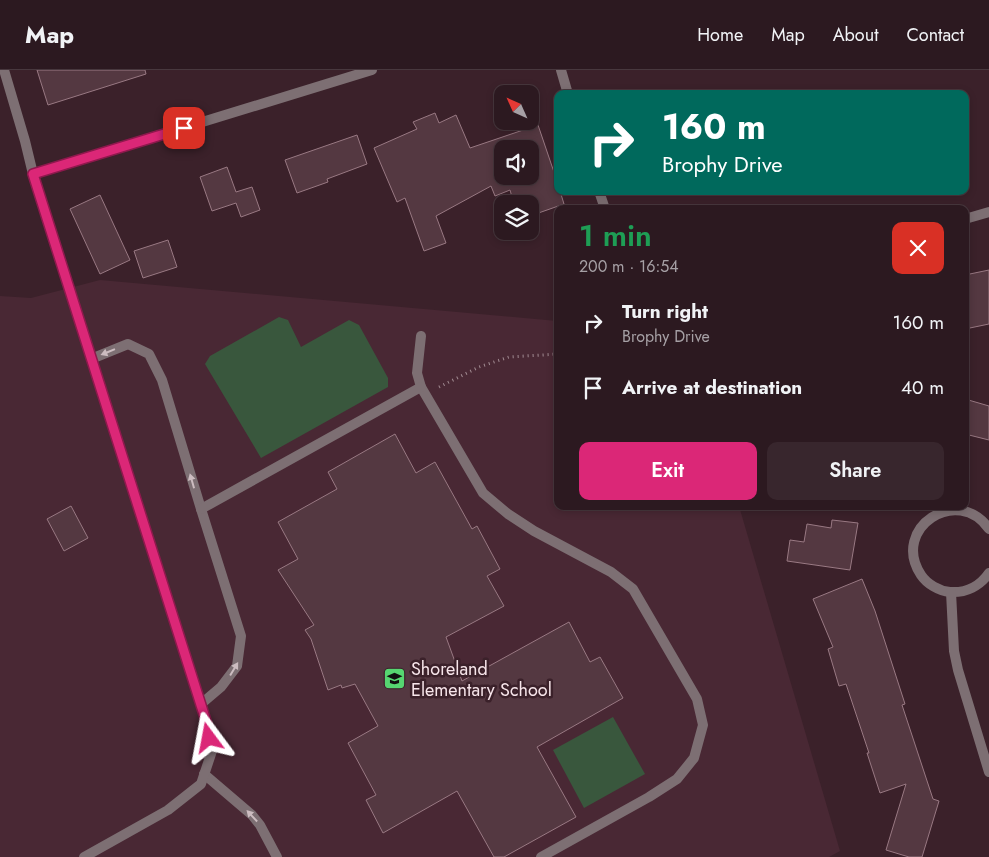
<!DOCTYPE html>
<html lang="en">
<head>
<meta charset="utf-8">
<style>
  :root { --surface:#2c1920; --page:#38262d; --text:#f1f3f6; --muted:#a6a0a5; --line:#48383e; --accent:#db2777 }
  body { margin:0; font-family:Jost,sans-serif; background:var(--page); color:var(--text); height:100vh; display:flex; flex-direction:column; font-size:19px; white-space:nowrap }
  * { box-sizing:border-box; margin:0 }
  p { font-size:16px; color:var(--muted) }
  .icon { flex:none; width:28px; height:28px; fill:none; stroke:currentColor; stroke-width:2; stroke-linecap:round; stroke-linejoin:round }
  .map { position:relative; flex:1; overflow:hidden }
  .drawer { position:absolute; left:554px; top:135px; width:415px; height:305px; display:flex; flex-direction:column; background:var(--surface); border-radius:10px; box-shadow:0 2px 8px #0003,0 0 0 1px var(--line) }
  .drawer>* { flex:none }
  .top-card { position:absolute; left:554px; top:20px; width:415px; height:105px; border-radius:10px; box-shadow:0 2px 8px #0003,0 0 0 1px var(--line); background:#00695c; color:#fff; overflow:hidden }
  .needle { width:32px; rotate:315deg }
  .controls { position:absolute; left:494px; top:15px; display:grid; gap:10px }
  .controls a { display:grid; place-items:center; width:45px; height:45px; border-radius:10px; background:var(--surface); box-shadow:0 2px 8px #0003,0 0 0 1px var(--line); font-size:25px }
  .pin { position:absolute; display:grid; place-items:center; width:42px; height:42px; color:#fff; margin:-21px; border-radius:10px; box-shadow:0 2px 8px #0006 }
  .me { position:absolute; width:55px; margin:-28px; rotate:347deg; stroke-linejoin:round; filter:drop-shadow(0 0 4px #0008) }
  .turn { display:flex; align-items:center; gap:18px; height:105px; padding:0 25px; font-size:22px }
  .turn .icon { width:65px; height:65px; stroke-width:2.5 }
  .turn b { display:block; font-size:35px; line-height:42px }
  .round { display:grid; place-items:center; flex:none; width:52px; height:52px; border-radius:10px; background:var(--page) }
  .head { display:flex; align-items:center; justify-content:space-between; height:85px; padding:0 25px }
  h1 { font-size:30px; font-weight:600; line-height:38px; color:#1e9e55 }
  .button { display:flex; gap:10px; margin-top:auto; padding:10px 25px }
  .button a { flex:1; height:58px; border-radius:10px; background:var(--accent); color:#fff; font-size:20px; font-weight:600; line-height:58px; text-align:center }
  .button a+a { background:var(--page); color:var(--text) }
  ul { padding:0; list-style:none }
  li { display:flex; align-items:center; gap:15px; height:65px; padding:0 25px }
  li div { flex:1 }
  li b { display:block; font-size:19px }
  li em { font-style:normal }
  header { display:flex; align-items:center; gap:30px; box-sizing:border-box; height:70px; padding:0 25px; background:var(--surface); border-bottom:1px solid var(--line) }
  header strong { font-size:24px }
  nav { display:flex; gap:28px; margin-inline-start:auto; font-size:18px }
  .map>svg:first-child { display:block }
  .built { fill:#492834 }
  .green { fill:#39573d }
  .building { fill:#543841; stroke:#997983; fill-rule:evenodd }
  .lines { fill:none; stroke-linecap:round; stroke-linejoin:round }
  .path { stroke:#a18b92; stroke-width:3; stroke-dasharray:1 4; stroke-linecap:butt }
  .lane { stroke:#7d6f73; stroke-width:10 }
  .street { stroke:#7d6f73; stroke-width:10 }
  .oneway { fill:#ccbcc0 }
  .route-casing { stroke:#8e194d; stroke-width:12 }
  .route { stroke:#db2777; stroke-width:9 }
  .labels { text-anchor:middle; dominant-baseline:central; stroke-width:5; stroke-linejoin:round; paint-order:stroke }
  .poi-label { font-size:18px; fill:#f7e5ea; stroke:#3b212a; text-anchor:start }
</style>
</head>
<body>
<header>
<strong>Map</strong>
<nav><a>Home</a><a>Map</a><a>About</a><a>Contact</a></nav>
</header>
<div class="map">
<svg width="989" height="787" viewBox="0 0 989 787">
  <rect width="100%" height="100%" fill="#3b212a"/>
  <path class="built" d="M 100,210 L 557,251 L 558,436 L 739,436 L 840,781 L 829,787 L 0,787 L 0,226 L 31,228 Z"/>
  <g class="green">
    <path d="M 279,247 L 288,250 L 301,277 L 349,250 L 359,255 L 388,308 L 388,317 L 261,388 L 205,294 L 210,286 Z"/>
    <path d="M 613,647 L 645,704 L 584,738 L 553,680 Z"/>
  </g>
  <g class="building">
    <path d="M 37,0 L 145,0 L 146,4 L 48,35 Z"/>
    <path d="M 435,43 L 439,53 L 456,45 L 470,78 L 538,55 L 558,114 L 558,121 L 560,121 L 564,134 L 530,146 L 530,134 L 514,134 L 510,120 L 495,126 L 491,116 L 436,146 L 446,173 L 424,181 L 405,128 L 397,132 L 374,78 L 417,59 L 413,52 ZM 502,79 L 530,79 L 530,106 L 502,106 Z"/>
    <path d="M 357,65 L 367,94 L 327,109 L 328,112 L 297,123 L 285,90 Z"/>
    <path d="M 227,97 L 236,122 L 252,117 L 260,140 L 241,147 L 236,133 L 212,141 L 200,107 Z"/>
    <path d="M 100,125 L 130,190 L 100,204 L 70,139 Z"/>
    <path d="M 168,170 L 177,197 L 143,208 L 134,181 Z"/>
    <path d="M 989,200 L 989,254 L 965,259 L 965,205 Z"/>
    <path d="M 965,329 L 989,336 L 989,370 L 965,364 Z"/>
    <path d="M 395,364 L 416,403 L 435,392 L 472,459 L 477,456 L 500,499 L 487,506 L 504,536 L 446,567 L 462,611 L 569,552 L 590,592 L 600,587 L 623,628 L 537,677 L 576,747 L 504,787 L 494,787 L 457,721 L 383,763 L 366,730 L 376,725 L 348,673 L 378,656 L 355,614 L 342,618 L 341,615 L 328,620 L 311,569 L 305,560 L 314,555 L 278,500 L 298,489 L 278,452 L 337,419 L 328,402 Z"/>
    <path d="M 71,436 L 88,468 L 64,481 L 47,449 Z"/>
    <path d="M 832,450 L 858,453 L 850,500 L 787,491 L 790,470 L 804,472 L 807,454 L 831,458 Z"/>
    <path d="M 862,509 L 875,541 L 905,634 L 902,635 L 933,729 L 939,731 L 922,787 L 909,787 L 886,780 L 906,714 L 880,723 L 867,683 L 869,683 L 846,614 L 839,616 L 828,579 L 833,577 L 813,529 Z"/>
  </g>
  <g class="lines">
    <path class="path" d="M 439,317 L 479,297 L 509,287 L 558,284"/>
    <g class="lane">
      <path d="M 421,266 L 417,303 L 421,317 L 483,423 L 508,444 L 534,461 L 611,502 L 633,519 L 697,629 L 703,655 L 694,688 L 677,709 L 649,727 L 541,787"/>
      <path d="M 91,289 L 128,274 L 149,284 L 162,310 L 201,439 L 241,566 L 237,596 L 221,617 L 201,634"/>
      <path d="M 201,439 L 421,317"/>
      <path d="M 204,704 L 252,745 L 260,755 L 277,787"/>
    </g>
    <g class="street">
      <path d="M 4,0 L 25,71 L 33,104 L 207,654 L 212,681 L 201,714 L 168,740 L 84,787"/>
      <path d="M 561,0 L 568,24"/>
      <path d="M 33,104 L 372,0"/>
      <path d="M 599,121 L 605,139"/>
      <path d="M 965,149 L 989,142"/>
      <path d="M 989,459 C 958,414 890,458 921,505 C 927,514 939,521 950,522 C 966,523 980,516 989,503"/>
      <path d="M 951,522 L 954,581 L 958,600 L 989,702"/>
    </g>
  </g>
  <defs><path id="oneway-solid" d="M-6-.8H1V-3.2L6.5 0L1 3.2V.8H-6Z" transform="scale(1.25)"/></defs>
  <g class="oneway">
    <use href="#oneway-solid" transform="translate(108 282) rotate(158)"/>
    <use href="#oneway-solid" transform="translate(192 411) rotate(-106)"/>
    <use href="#oneway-solid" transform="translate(234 599) rotate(-59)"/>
    <use href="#oneway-solid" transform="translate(252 746) rotate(-133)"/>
  </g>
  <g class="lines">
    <defs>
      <path id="route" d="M 184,58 L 33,104 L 207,654 L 209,668"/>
    </defs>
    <use href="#route" class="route-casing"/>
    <use href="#route" class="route"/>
  </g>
  <defs>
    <symbol id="school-square" viewBox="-11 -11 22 22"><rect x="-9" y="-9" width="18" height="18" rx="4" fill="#56d671" stroke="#3b212a"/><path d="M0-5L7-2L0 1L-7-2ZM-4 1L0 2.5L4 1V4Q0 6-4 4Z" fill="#111"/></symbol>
  </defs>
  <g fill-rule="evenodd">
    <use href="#school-square" x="382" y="596" width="25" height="25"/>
  </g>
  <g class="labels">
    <g class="poi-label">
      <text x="411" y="599">Shoreland<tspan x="411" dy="21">Elementary School</tspan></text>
    </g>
  </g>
</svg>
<div class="controls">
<a><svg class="needle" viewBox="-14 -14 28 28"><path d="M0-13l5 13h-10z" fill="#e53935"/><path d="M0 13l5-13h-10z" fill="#a6a0a5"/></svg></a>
<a><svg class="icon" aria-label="sound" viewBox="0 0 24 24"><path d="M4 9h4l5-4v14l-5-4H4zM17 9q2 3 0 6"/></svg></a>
<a><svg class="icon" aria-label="layers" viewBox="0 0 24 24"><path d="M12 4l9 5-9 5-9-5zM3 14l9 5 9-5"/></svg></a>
</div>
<div class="pin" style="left:184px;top:58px;background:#d93025"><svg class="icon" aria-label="arrive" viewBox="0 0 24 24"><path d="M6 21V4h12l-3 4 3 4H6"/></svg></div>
<svg class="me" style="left:209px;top:668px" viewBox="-20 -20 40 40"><path d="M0-17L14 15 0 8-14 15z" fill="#db2777" stroke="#fff" stroke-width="4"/></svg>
<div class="top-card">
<div class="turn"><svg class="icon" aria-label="right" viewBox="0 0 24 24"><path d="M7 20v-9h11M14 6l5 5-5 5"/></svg><div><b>160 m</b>Brophy Drive</div></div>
</div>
<section class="drawer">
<div class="head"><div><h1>1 min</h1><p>200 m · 16:54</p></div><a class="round" style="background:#d93025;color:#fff"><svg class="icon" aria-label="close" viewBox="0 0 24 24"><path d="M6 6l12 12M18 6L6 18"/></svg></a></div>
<ul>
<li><svg class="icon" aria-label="right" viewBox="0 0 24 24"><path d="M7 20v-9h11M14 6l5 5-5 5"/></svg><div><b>Turn right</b><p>Brophy Drive</p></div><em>160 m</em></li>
<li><svg class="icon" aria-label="arrive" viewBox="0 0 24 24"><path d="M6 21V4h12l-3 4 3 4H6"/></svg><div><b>Arrive at destination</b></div><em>40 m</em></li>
</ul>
<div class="button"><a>Exit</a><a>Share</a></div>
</section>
</div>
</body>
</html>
